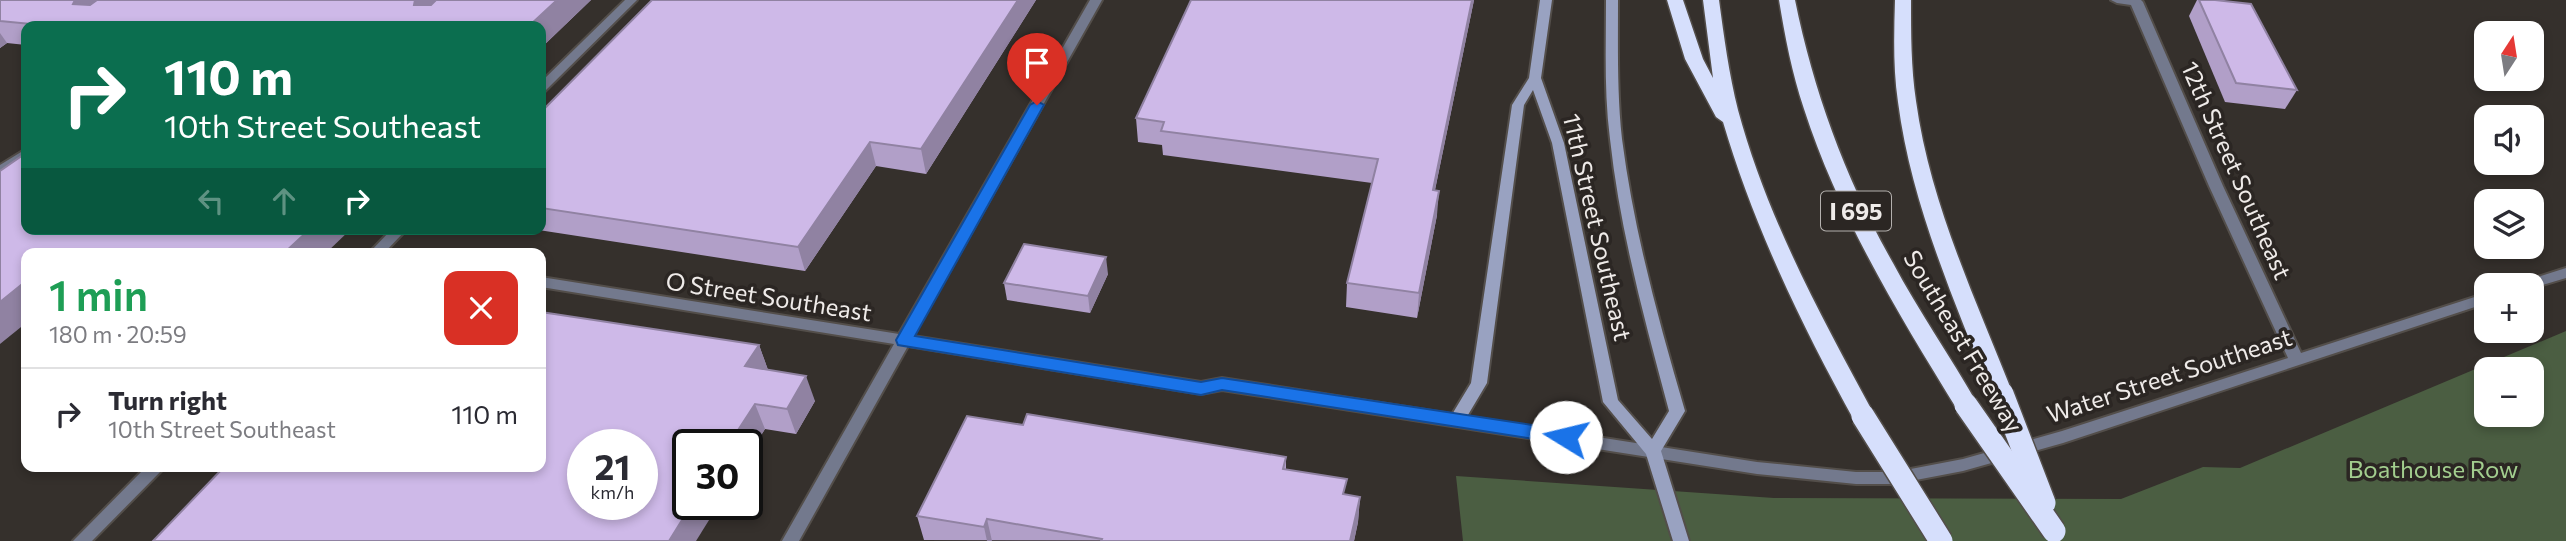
<!DOCTYPE html>
<html lang="en">
<head>
<meta charset="utf-8">
<style>
  :root { --surface:#fff; --page:#f7f7f7; --text:#2b2b33; --muted:#7c7c81; --line:#e1e1e2 }
  body { margin:0; font-family:Commissioner,sans-serif; background:var(--page); color:var(--text); height:100vh; display:flex; flex-direction:column; font-size:26px; white-space:nowrap }
  * { box-sizing:border-box; margin:0 }
  p { font-size:23px; color:var(--muted) }
  .icon { flex:none; width:38px; height:38px; fill:none; stroke:currentColor; stroke-width:2; stroke-linecap:round; stroke-linejoin:round }
  .map { position:relative; flex:1; overflow:hidden }
  .sheet { position:absolute; left:21px; top:248px; width:525px; height:224px; display:flex; flex-direction:column; background:var(--surface); border-radius:14px; box-shadow:0 4px 10px #0003 }
  .sheet>* { flex:none }
  .guide { position:absolute; left:21px; top:21px; width:525px; height:214px; border-radius:14px; box-shadow:0 4px 10px #0003; background:#0b6e4f; color:#fff; overflow:hidden }
  .needle { width:46px; rotate:12deg }
  .tools { position:absolute; left:2474px; top:21px; display:grid; gap:14px }
  .tools a { display:grid; place-items:center; width:70px; height:70px; border-radius:14px; background:var(--surface); box-shadow:0 4px 10px #0003; font-size:35px }
  .speed { position:absolute; left:567px; top:429px; display:flex; gap:14px; font-size:35px; font-weight:700; text-align:center }
  .speed>* { display:grid; place-content:center; width:91px; height:91px; border-radius:50%; background:var(--surface); box-shadow:0 4px 10px #0003; line-height:1 }
  .speed small { font-size:18px; font-weight:400 }
  .speed .limit { border:4px solid #111; border-radius:10px; background:#fff; color:#111 }
  .pin { position:absolute; display:grid; place-items:center; width:60px; height:60px; color:#fff; margin:-72px -30px; border-radius:50% 50% 50% 0; rotate:-45deg; box-shadow:0 0 7px #0007 }
  .pin .icon { rotate:45deg }
  .me { position:absolute; width:77px; margin:-38px; rotate:279deg; stroke-linejoin:round; filter:drop-shadow(0 0 5px #0008) }
  .turn { display:flex; align-items:center; gap:24px; height:147px; padding:0 28px; font-size:32px }
  .turn .icon { width:91px; height:91px; stroke-width:2.5 }
  .turn b { display:block; font-size:49px; line-height:60px }
  .lanes { display:flex; align-items:center; height:66px; padding:0 28px; background:#0003; justify-content:center; gap:35px; direction:ltr }
  .lanes .off { opacity:.35 }
  .round { display:grid; place-items:center; flex:none; width:74px; height:74px; border-radius:14px; background:var(--page) }
  .headline { display:flex; align-items:center; justify-content:space-between; height:119px; padding:0 28px }
  h1 { font-size:42px; font-weight:600; line-height:52px; color:#1e9e55 }
  ul { padding:0; list-style:none }
  li { display:flex; align-items:center; gap:21px; height:91px; padding:0 28px; border-top:2px solid var(--line) }
  li div { flex:1 }
  li b { display:block; font-size:26px }
  li em { font-style:normal }
  .map>svg:first-child { display:block }
  .green { fill:#4b5e42; fill-rule:evenodd }
  .lines { fill:none; stroke-linecap:round; stroke-linejoin:round }
  .minor-casing { stroke:#534e4a; stroke-width:4 }
  .secondary-casing { stroke:#534e4a; stroke-width:4 }
  .motorway-casing { stroke:#534e4a; stroke-width:3 }
  .minor { fill:#73798d; fill-rule:evenodd }
  .secondary { fill:#99a2c1; fill-rule:evenodd }
  .motorway { fill:#d6dffc; fill-rule:evenodd }
  .motorway-bridge-casing { stroke:#534e4a; stroke-width:26; stroke-linecap:butt }
  .motorway-bridge { stroke:#d6dffc; stroke-width:23 }
  .wall { fill:#b19fc8 }
  .shaded-wall { fill:#9082a2 }
  .building { fill:#ceb9e8; stroke:#9082a2; stroke-width:2; fill-rule:evenodd }
  .route { fill:#1a73e8; stroke:#114b97; stroke-width:2 }
  .labels { text-anchor:middle; dominant-baseline:central; stroke-width:7; stroke-linejoin:round; paint-order:stroke }
  .shield { fill:#2b2623; stroke:#b4b0ae; stroke-width:2 }
  .shield-label { font-size:23px; font-weight:bold; fill:#efebe9 }
  .street-label { font-size:24px; fill:#efebe9; stroke:#2b2623 }
  .park-label { font-size:24px; fill:#a2cd8e; stroke:#2b2623 }
</style>
</head>
<body>
<div class="map">
<svg width="2566" height="541" viewBox="0 0 2566 541">
  <rect width="100%" height="100%" fill="#35302c"/>
  <path class="green" d="M 2566,331 L 2566,541 L 1463,541 L 1456,476 L 1774,498 L 2121,499 L 2203,467 L 2240,468 ZM 2487,369 L 2532,369 L 2532,415 L 2487,415 Z"/>
  <g class="lines">
    <defs>
      <g id="minor">
        <path d="M 625,0 L 637,0 L 545,91 L 541,92 L 541,82 Z"/>
        <path d="M 1090,0 L 1102,0 L 913,336 L 1201,382 L 1222,378 L 1757,462 L 1856,472 L 1895,472 L 1963,459 L 2062,431 L 2288,358 L 2209,186 L 2131,5 L 2117,3 L 2111,0 L 2141,0 L 2143,2 L 2223,186 L 2301,353 L 2487,293 L 2487,303 L 2063,443 L 1963,471 L 1895,484 L 1856,484 L 1757,474 L 1222,390 L 1201,394 L 908,346 L 799,541 L 782,541 L 894,344 L 541,287 L 541,277 L 899,334 Z"/>
        <path d="M 26,149 L 26,159 L 0,175 L 0,165 Z"/>
        <path d="M 392,229 L 407,229 L 383,254 L 368,254 Z"/>
        <path d="M 2566,268 L 2566,278 L 2532,288 L 2532,285 L 2520,285 L 2522,282 Z"/>
        <path d="M 146,467 L 165,467 L 92,541 L 73,541 Z"/>
      </g>
      <path id="secondary" d="M 1540,0 L 1552,0 L 1541,78 L 1564,143 L 1618,400 L 1652,439 L 1669,411 C 1645,321 1620,231 1610,139 C 1604,93 1606,46 1606,0 L 1618,0 C 1618,46 1617,93 1622,139 C 1634,232 1659,322 1685,411 L 1661,451 L 1689,541 L 1673,541 L 1646,454 L 1603,402 L 1552,143 L 1533,90 L 1524,105 L 1487,383 L 1462,425 L 1450,425 L 1448,421 L 1471,383 L 1512,105 L 1529,78 Z"/>
      <g id="motorway">
        <path d="M 1667,0 L 1683,0 L 1703,59 L 1713,78 L 1703,0 L 1719,0 C 1724,37 1729,74 1738,110 C 1767,218 1822,318 1875,416 L 1871,422 L 1863,425 L 1855,422 C 1802,326 1754,227 1723,122 L 1716,117 L 1685,59 Z"/>
        <path d="M 1779,0 L 1795,0 C 1814,93 1846,180 1893,263 C 1919,312 1951,357 1978,405 L 1974,411 L 1966,414 L 1958,411 C 1899,315 1839,217 1804,109 C 1792,73 1785,37 1779,0 Z"/>
        <path d="M 1895,0 L 1911,0 C 1911,34 1911,67 1916,101 C 1930,203 1976,300 2013,394 L 2010,400 L 2002,403 L 1994,400 L 1991,394 C 1954,300 1911,203 1898,102 C 1893,68 1894,34 1895,0 Z"/>
      </g>
    </defs>
    <use href="#minor" class="minor-casing"/>
    <use href="#secondary" class="secondary-casing"/>
    <use href="#motorway" class="motorway-casing"/>
    <use href="#minor" class="minor"/>
    <use href="#secondary" class="secondary"/>
    <use href="#motorway" class="motorway"/>
    <defs>
      <g id="motorway-bridge">
        <path d="M 2002,394 L 2044,503"/>
        <path d="M 1966,405 L 2054,531"/>
        <path d="M 1863,416 L 1941,541"/>
      </g>
    </defs>
    <use href="#motorway-bridge" class="motorway-bridge-casing"/>
    <use href="#motorway-bridge" class="motorway-bridge"/>
  </g>
  <g class="wall">
    <path d="M 0,0 L 591,0 L 541,48 L 541,26 L 26,26 L 26,45 L 7,43 L 0,48 Z"/>
    <path d="M 652,0 L 1036,0 L 926,174 L 876,166 L 805,271 L 532,229 L 541,229 L 541,112 Z"/>
    <path d="M 1474,0 L 1435,190 L 1437,215 L 1417,318 L 1346,307 L 1347,283 L 1372,183 L 1163,155 L 1162,145 L 1138,142 L 1136,118 Z"/>
    <path d="M 2197,0 L 2215,0 L 2297,90 L 2285,109 L 2225,102 L 2189,16 Z"/>
    <path d="M 1108,274 L 1090,313 L 1007,300 L 1004,283 Z"/>
    <path d="M 759,345 L 768,370 L 815,401 L 796,434 L 765,429 L 747,458 L 747,444 Z"/>
    <path d="M 1023,425 L 1286,457 L 1286,469 L 1346,495 L 1360,497 L 1358,522 L 1354,541 L 924,540 L 917,516 Z"/>
  </g>
  <g class="shaded-wall">
    <path d="M 75,0 L 124,0 L 90,24 L 73,4 Z"/>
    <path d="M 415,0 L 453,0 L 425,24 L 414,5 Z"/>
    <path d="M 557,0 L 591,0 L 541,48 L 541,26 L 529,26 Z"/>
    <path d="M 1018,0 L 1036,0 L 926,174 L 921,149 Z"/>
    <path d="M 1472,0 L 1474,0 L 1430,214 L 1433,190 Z"/>
    <path d="M 0,33 L 7,43 L 0,48 Z"/>
    <path d="M 870,142 L 876,166 L 805,271 L 798,247 Z"/>
    <path d="M 1439,191 L 1437,215 L 1417,318 L 1419,293 Z"/>
    <path d="M 310,229 L 351,229 L 325,254 L 283,254 Z"/>
    <path d="M 1106,257 L 1108,274 L 1090,313 L 1088,296 Z"/>
    <path d="M 26,281 L 26,323 L 0,344 L 0,302 Z"/>
    <path d="M 759,345 L 768,370 L 745,366 Z"/>
    <path d="M 806,376 L 815,401 L 796,434 L 787,409 Z"/>
    <path d="M 755,404 L 765,429 L 747,458 L 747,444 L 729,444 Z"/>
    <path d="M 1360,497 L 1358,522 L 1354,541 L 1350,541 Z"/>
    <path d="M 692,504 L 719,504 L 696,541 L 669,541 Z"/>
    <path d="M 987,519 L 992,541 L 987,541 L 984,527 Z"/>
  </g>
  <g class="building">
    <path d="M 0,0 L 75,0 L 73,4 L 90,5 L 97,0 L 415,0 L 414,5 L 431,5 L 436,0 L 557,0 L 529,26 L 52,26 L 0,21 Z"/>
    <path d="M 652,0 L 1018,0 L 921,149 L 870,142 L 798,247 L 541,208 L 541,112 Z"/>
    <path d="M 1191,0 L 1472,0 L 1433,190 L 1439,191 L 1419,293 L 1347,283 L 1378,159 L 1161,131 L 1164,122 L 1136,118 Z"/>
    <path d="M 2199,0 L 2215,0 L 2251,4 L 2297,90 L 2236,83 Z"/>
    <path d="M 26,153 L 26,229 L 310,229 L 283,254 L 26,254 L 26,281 L 0,302 L 0,171 Z"/>
    <path d="M 1024,244 L 1106,257 L 1088,296 L 1004,283 Z"/>
    <path d="M 541,312 L 759,345 L 745,366 L 806,376 L 787,409 L 755,404 L 729,444 L 688,444 L 688,504 L 692,504 L 669,541 L 153,541 L 224,467 L 541,467 ZM 583,444 L 642,444 L 642,504 L 583,504 Z"/>
    <path d="M 1027,414 L 1286,457 L 1283,469 L 1347,479 L 1343,494 L 1360,497 L 1350,541 L 1101,541 L 1102,539 L 987,519 L 984,527 L 917,516 L 967,416 L 1023,425 Z"/>
  </g>
  <path class="route" d="M 1037,101 L 1044,105 L 915,336 L 1201,382 L 1222,378 L 1566,430 L 1572,432 L 1575,437 L 1572,442 L 1566,444 L 1222,390 L 1201,395 L 898,345 L 896,340 L 1030,105 Z"/>
  <g class="labels">
    <rect class="shield" x="1821" y="191.5" width="70" height="39" rx="5"/>
    <g class="shield-label">
      <text x="1856" y="211">I 695</text>
    </g>
    <g class="street-label">
      <text transform="translate(2237 170) rotate(66)">12th Street Southeast</text>
      <text transform="translate(1598 227) rotate(77)">11th Street Southeast</text>
      <text transform="translate(769 296) rotate(9)">O Street Southeast</text>
      <text transform="translate(1964 341) rotate(59)">Southeast Freeway</text>
      <text transform="translate(2169 375) rotate(-18)">Water Street Southeast</text>
    </g>
    <g class="park-label">
      <text x="2433" y="468">Boathouse Row</text>
    </g>
  </g>
</svg>
<div class="tools">
<a><svg class="needle" viewBox="-14 -14 28 28"><path d="M0-13l5 13h-10z" fill="#e53935"/><path d="M0 13l5-13h-10z" fill="#7c7c81"/></svg></a>
<a><svg class="icon" aria-label="sound" viewBox="0 0 24 24"><path d="M4 9h4l5-4v14l-5-4H4zM17 9q2 3 0 6"/></svg></a>
<a><svg class="icon" aria-label="layers" viewBox="0 0 24 24"><path d="M12 4l9 5-9 5-9-5zM3 14l9 5 9-5"/></svg></a>
<a>+</a>
<a>−</a>
</div>
<div class="speed"><div>21<small>km/h</small></div><div class="limit">30</div></div>
<div class="pin" style="left:1037px;top:105px;background:#d93025"><svg class="icon" aria-label="arrive" viewBox="0 0 24 24"><path d="M6 21V4h12l-3 4 3 4H6"/></svg></div>
<svg class="me" style="left:1566px;top:437px" viewBox="-20 -20 40 40"><circle r="19" fill="#fff"/><path d="M0-13L10 11 0 6-10 11z" fill="#1a73e8"/></svg>
<div class="guide">
<div class="turn"><svg class="icon" aria-label="right" viewBox="0 0 24 24"><path d="M7 20v-9h11M14 6l5 5-5 5"/></svg><div><b>110 m</b>10th Street Southeast</div></div>
<div class="lanes"><svg class="icon off" aria-label="left" viewBox="0 0 24 24"><path d="M17 20v-9H6M10 6l-5 5 5 5"/></svg><svg class="icon off" aria-label="ahead" viewBox="0 0 24 24"><path d="M12 20V5M6 11l6-6 6 6"/></svg><svg class="icon" aria-label="right" viewBox="0 0 24 24"><path d="M7 20v-9h11M14 6l5 5-5 5"/></svg></div>
</div>
<section class="sheet">
<div class="headline"><div><h1>1 min</h1><p>180 m · 20:59</p></div><a class="round" style="background:#d93025;color:#fff"><svg class="icon" aria-label="close" viewBox="0 0 24 24"><path d="M6 6l12 12M18 6L6 18"/></svg></a></div>
<ul>
<li><svg class="icon" aria-label="right" viewBox="0 0 24 24"><path d="M7 20v-9h11M14 6l5 5-5 5"/></svg><div><b>Turn right</b><p>10th Street Southeast</p></div><em>110 m</em></li>
</ul>
</section>
</div>
</body>
</html>
